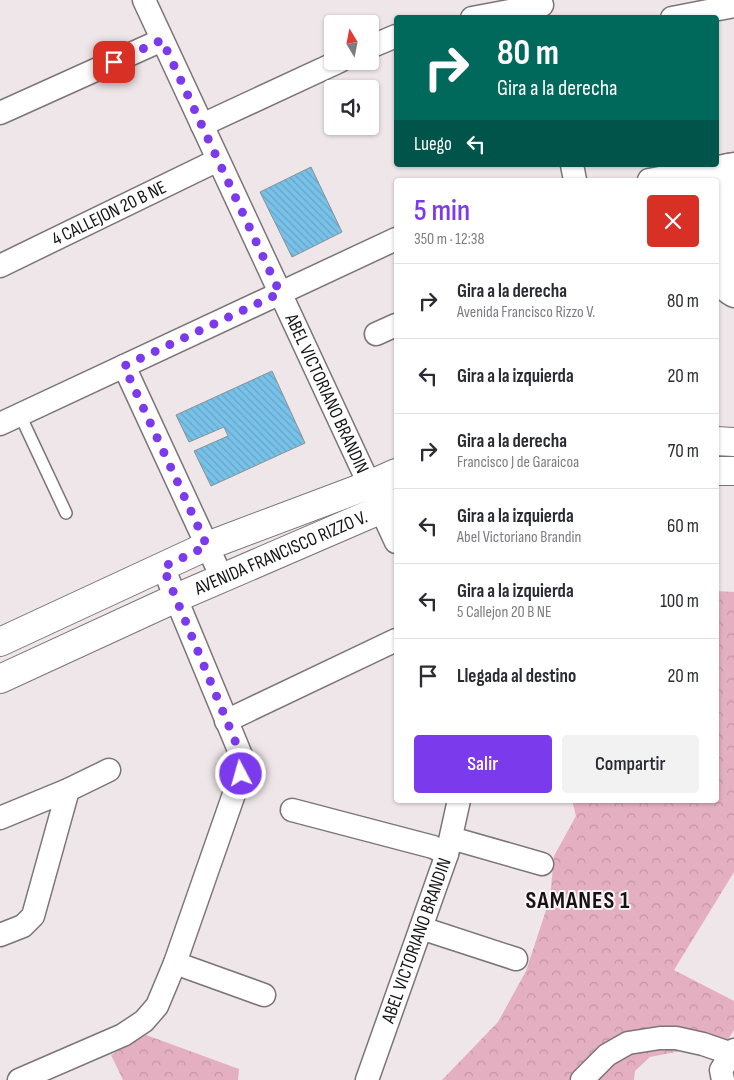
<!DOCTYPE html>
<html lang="es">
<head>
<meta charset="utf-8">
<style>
  :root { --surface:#fff; --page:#f2f2f3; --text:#2b2b33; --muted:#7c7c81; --line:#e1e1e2; --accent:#7c3aed }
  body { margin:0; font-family:"Sofia Sans Condensed",sans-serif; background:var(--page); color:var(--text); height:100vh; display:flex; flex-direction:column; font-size:19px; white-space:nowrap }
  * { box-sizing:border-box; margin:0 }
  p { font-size:16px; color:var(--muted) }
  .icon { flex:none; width:28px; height:28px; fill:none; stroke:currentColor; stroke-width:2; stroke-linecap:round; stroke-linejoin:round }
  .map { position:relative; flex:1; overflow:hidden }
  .side { position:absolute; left:394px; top:178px; width:325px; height:625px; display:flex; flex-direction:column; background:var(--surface); border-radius:5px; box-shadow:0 1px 4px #0004 }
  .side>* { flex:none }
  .banner { position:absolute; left:394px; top:15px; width:325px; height:152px; border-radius:5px; box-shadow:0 1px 4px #0004; background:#00695c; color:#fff; overflow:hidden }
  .needle { width:32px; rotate:350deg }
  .fabs { position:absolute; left:324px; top:15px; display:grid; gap:10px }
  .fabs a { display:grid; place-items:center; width:55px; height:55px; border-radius:5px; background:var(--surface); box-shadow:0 1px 4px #0004; font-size:25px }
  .pin { position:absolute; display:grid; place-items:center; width:42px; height:42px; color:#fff; margin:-21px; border-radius:10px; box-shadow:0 2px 8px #0006 }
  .me { position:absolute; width:55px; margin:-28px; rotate:354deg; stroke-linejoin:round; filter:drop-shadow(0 0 4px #0008) }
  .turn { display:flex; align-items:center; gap:18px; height:105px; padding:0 20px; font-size:22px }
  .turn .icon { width:65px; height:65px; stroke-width:2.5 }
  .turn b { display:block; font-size:35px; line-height:42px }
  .then { display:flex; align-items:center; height:48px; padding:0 20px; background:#0003; gap:10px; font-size:19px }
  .round { display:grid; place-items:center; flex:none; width:52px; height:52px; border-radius:5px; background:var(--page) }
  .summary { display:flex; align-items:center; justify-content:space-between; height:85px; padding:0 20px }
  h1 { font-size:30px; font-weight:600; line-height:38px; color:var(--accent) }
  .button { display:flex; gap:10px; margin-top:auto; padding:10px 20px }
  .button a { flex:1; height:58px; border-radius:5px; background:var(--accent); color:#fff; font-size:20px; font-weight:600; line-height:58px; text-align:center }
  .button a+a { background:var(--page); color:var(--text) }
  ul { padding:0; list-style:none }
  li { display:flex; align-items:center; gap:15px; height:75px; padding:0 20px; border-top:1px solid var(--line) }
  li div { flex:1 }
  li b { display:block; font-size:19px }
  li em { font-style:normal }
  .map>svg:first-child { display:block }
  .park { fill:url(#park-crowns) }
  .building { fill:url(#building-back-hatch); stroke:#8a9195 }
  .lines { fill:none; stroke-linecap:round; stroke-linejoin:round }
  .service-casing { stroke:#7c7477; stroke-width:14 }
  .minor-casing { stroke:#7c7477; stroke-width:25 }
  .secondary-casing { stroke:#7c7477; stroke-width:30 }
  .service { stroke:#fff; stroke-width:11 }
  .minor { stroke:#fff; stroke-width:22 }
  .secondary { stroke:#fff; stroke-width:28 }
  .route { stroke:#7c3aed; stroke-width:9; stroke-dasharray:0 16.2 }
  .labels { text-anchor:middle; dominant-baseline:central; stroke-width:4; stroke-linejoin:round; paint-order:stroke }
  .street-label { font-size:19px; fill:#161314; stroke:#fcf4f6 }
  .district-label { font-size:24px; font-weight:bold; letter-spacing:1px; fill:#161314; stroke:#fcf4f6 }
</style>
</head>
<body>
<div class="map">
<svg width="734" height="1080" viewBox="0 0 734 1080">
  <defs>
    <pattern id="park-crowns" width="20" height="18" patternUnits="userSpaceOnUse" patternTransform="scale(1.25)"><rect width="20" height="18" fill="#e4afc1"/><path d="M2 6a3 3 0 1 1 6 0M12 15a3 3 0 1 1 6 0" fill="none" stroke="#c396a5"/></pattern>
    <pattern id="building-back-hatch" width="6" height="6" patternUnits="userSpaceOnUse" patternTransform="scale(1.25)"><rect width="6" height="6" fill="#78c1e8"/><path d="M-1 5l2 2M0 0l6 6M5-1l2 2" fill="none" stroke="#67a5c6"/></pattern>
  </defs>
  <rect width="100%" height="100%" fill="#efe6e9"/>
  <g class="park">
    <path d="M 716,591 L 734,592 L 734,872 L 674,970 L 734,1001 L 734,1030 L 715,1059 L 701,1053 L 681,1051 L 650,1057 L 635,1071 L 634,1080 L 442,1080 L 498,1022 L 526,971 L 550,898 L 554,856 L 576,816 L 572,800 L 716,800 Z"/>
    <path d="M 146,1035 L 239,1069 L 238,1080 L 123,1080 L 111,1055 Z"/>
  </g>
  <g class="building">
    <path d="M 311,167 L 342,232 L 292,257 L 260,192 Z"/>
    <path d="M 272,371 L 305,443 L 211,486 L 194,451 L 228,436 L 224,427 L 189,442 L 176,415 Z"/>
  </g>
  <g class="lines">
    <defs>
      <path id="service" d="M 20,415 L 66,513"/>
      <g id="minor">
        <path id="s1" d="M 144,0 L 396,542"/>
        <path d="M 472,18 L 542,5"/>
        <path d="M 672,18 L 734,6"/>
        <path d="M 370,47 L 396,36"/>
        <path d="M 0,113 L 162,40"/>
        <path d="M 202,125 L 340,61"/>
        <path d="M 572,165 L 575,180"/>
        <path d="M 728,165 L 723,282 C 724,290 727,293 734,296"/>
        <path d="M 649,180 L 734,164"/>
        <path id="s2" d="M 0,266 L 218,160"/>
        <path d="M 376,334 L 396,325"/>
        <path d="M 124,366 L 222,578"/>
        <path d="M 0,424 L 396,239"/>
        <path d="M 226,721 L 396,640"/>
        <path d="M 292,810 L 433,847 L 447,854"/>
        <path d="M 0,818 L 68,790 L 109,770"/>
        <path d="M 451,838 L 542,864"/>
        <path d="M 421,928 L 516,959"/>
        <path d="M 0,935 L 23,926 L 33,916 L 68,790"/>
        <path d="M 175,963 L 264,995"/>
        <path d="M 19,1080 L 123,1035 L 144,1021 L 157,1006 L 175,963 L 241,774 L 243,760 L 163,567"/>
        <path id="s3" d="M 367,1080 L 447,854 L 459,800"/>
        <path d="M 582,1080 L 607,1055 L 628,1043 L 660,1038 L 676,1038 L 703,1044 L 732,1054"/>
        <path d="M 723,1080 L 721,1070 L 734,1050"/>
      </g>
      <g id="secondary">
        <path d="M 716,441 L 734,442"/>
        <path d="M 716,471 L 734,471"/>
        <path d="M 0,642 L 207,546 L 369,485 L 396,473"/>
        <path id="s4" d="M 0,679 L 176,598 L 396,503"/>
      </g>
    </defs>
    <use href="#service" class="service-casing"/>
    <use href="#minor" class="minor-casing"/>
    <use href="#secondary" class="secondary-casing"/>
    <use href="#service" class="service"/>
    <use href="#minor" class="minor"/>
    <use href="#secondary" class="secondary"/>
  </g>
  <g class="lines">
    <path class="route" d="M 114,62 L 162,40 L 280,293 L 124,366 L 207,546 L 163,567 L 243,760 L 241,774"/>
  </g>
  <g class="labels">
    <g class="street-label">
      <text stroke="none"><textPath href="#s2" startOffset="121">4 CALLEJON 20 B NE</textPath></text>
      <text stroke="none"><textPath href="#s1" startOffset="434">ABEL VICTORIANO BRANDIN</textPath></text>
      <text stroke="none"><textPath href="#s4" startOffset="308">AVENIDA FRANCISCO RIZZO V.</textPath></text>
      <text stroke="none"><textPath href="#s3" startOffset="148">ABEL VICTORIANO BRANDIN</textPath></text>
    </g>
    <g class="district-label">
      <text x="578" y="900">SAMANES 1</text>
    </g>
  </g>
</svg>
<div class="fabs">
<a><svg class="needle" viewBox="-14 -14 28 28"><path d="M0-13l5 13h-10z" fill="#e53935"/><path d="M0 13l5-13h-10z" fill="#7c7c81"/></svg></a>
<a><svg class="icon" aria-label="sound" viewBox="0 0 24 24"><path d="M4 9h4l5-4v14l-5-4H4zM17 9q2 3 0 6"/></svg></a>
</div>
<div class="pin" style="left:114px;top:62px;background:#d93025"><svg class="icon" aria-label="arrive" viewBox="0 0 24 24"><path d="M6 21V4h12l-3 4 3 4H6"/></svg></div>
<svg class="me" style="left:241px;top:774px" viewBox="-20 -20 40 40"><circle r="17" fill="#7c3aed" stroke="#fff" stroke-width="3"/><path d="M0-11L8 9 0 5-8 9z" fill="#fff"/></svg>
<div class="banner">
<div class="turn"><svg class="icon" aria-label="right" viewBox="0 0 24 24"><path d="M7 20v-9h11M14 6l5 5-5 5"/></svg><div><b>80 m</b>Gira a la derecha</div></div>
<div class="then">Luego<svg class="icon" aria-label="left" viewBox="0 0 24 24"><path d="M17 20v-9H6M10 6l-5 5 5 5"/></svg></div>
</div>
<section class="side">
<div class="summary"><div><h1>5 min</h1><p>350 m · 12:38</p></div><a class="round" style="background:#d93025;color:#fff"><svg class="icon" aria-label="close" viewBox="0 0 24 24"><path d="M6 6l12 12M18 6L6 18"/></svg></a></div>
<ul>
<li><svg class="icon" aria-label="right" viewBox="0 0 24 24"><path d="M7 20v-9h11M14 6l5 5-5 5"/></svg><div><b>Gira a la derecha</b><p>Avenida Francisco Rizzo V.</p></div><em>80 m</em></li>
<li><svg class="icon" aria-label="left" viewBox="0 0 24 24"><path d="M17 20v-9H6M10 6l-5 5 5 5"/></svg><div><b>Gira a la izquierda</b></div><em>20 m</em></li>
<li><svg class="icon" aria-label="right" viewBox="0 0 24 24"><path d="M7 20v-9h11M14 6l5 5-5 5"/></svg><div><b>Gira a la derecha</b><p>Francisco J de Garaicoa</p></div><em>70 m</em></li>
<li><svg class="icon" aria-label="left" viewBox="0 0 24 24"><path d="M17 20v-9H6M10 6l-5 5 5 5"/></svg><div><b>Gira a la izquierda</b><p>Abel Victoriano Brandin</p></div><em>60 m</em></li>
<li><svg class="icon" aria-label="left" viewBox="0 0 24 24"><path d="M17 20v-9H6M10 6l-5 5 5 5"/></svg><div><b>Gira a la izquierda</b><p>5 Callejon 20 B NE</p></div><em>100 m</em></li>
<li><svg class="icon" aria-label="arrive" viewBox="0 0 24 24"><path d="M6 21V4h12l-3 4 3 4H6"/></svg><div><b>Llegada al destino</b></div><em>20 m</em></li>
</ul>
<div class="button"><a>Salir</a><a>Compartir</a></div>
</section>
</div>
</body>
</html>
